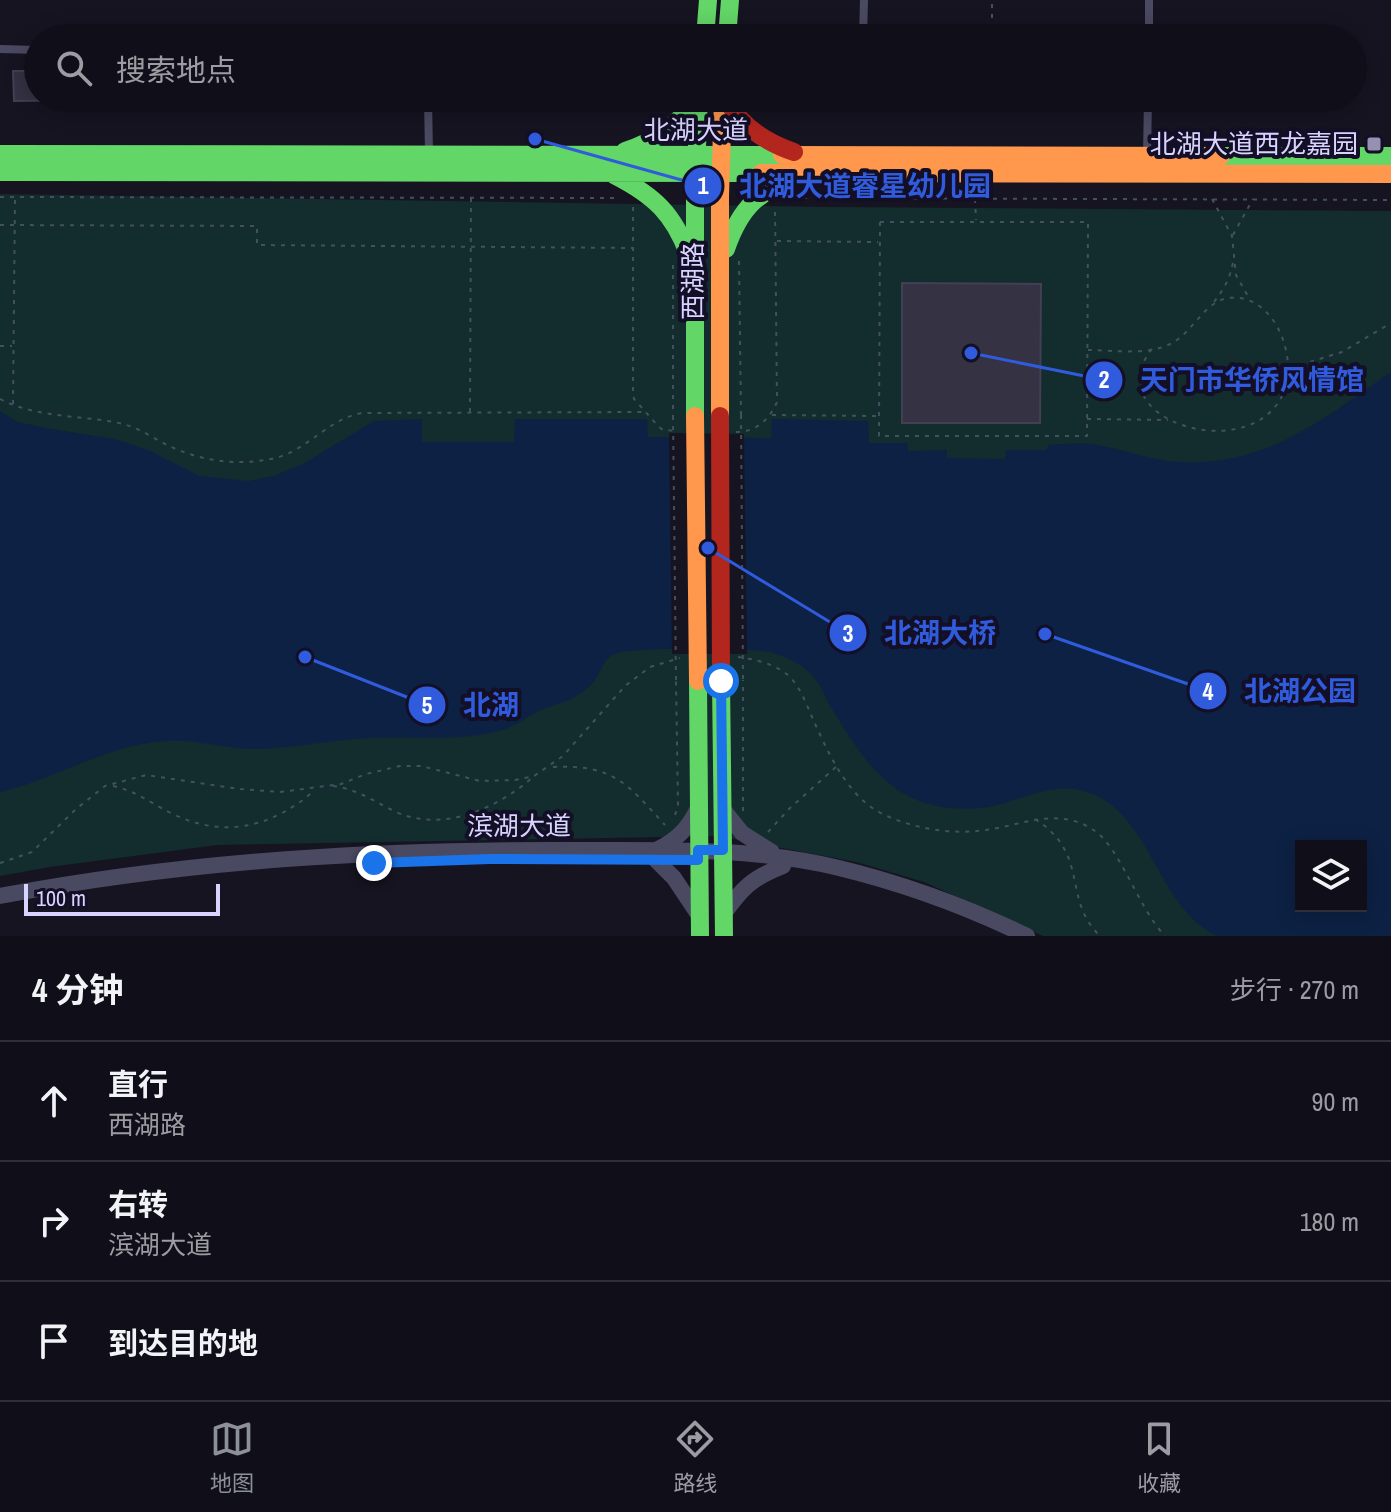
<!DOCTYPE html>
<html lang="zh">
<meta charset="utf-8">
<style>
body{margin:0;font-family:"Archivo Narrow","Noto Sans SC",sans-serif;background:#191822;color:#f1f3f6}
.controls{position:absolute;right:24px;bottom:24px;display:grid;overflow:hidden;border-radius:0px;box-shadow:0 4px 20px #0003}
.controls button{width:72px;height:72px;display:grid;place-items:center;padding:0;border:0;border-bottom:2px solid #302f38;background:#100f19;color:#f1f3f6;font:40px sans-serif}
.scale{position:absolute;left:24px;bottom:20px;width:196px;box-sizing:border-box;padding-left:8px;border:4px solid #d9d4ff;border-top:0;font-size:22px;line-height:28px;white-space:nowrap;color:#d9d4ff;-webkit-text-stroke:6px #130f26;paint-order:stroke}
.stop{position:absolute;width:24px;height:24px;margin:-18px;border:6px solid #1a73e8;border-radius:50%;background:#fff}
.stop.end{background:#1a73e8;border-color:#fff;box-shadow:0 2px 8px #0008}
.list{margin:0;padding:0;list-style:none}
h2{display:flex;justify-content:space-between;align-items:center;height:104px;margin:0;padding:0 32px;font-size:34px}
h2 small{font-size:26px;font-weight:400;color:#9c9ca2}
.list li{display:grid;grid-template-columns:52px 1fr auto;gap:24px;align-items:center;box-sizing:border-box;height:120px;padding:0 32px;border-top:2px solid #302f38}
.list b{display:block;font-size:30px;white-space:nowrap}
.list p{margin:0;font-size:26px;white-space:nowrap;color:#9c9ca2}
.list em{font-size:26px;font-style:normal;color:#9c9ca2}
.icon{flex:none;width:44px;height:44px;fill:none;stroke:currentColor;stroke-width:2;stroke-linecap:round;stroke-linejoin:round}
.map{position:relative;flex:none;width:1391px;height:936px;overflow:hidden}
.search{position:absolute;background:#100f19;box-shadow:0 4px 20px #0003;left:24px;right:24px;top:24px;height:88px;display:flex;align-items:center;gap:20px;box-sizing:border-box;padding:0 28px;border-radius:44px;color:#9c9ca2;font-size:30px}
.sheet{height:464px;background:#100f19}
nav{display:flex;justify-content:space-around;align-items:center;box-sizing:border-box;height:112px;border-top:2px solid #302f38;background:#100f19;font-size:22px;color:#9c9ca2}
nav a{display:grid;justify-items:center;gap:4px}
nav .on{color:#8c9099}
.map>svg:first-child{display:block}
.green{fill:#132c2d;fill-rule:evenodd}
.water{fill:#0d2144;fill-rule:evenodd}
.pier{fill:#161421}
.building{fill:#343243;stroke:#433f54;stroke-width:2}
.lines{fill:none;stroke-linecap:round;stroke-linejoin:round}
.path{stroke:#44505f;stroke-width:2;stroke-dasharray:4 6;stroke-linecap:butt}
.lane{stroke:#4a4962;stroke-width:8}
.street{stroke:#4a4962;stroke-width:16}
.fast{stroke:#63d668;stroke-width:18}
.slow{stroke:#ff974d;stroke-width:18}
.jam{stroke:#b3261e;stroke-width:18}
.path-bridge{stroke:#44505f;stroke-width:2;stroke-dasharray:4 6;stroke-linecap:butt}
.slow-bridge{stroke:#ff974d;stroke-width:18}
.jam-bridge{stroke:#b3261e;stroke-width:18}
.route{stroke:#1a73e8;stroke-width:10}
.poi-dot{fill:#9591b1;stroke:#130f26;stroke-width:3}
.labels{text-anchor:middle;stroke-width:8;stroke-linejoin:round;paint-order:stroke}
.street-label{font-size:26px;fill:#d9d4ff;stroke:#130f26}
.poi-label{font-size:26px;fill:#d9d4ff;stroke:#130f26;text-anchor:end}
.leader{fill:none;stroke:#305bdc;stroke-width:3}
.callout-dot{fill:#305bdc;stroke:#130f26;stroke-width:3}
.mark-label{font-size:24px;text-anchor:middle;font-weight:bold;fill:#fff}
.callout-label{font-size:28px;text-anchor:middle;font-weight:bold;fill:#305bdc;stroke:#130f26;stroke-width:8;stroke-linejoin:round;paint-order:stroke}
</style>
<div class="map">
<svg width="1391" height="936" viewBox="0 0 1391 936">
<rect width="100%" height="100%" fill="#161421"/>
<path class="green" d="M0 194 828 207 1391 211V936H1043L924 882 856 862 718 836 217 845 50 867 0 876ZM1301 846H1361V906H1301Z"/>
<path class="water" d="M1391 372V936H1217C1159 908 1152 821 1095 795 1054 776 1019 804 980 808 959 810 937 808 917 800 875 783 852 741 829 704 824 694 819 682 811 674 800 663 783 655 768 652 747 647 632 647 614 654 601 660 600 678 589 687 574 701 557 703 539 711 527 717 515 726 502 730 465 742 408 736 369 738 329 740 290 749 250 749 223 748 195 739 167 741 107 744 57 779 0 792V411L18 422 45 428 115 439 148 450 200 476 249 481 274 476 303 464 374 421 422 419V442H514L515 419H647L648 437 771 438 772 419 868 421 869 443H907L908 451 947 450V458L1005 459 1006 450H1047L1048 445C1064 444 1081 442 1097 445 1121 449 1145 458 1169 461 1261 471 1320 421 1391 372ZM1301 846H1361V906H1301Z"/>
<path class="pier" d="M669 433 744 434 747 654H672Z"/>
<path class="building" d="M13 71H38V98L93 100 14 101Z
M115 98H241V100L115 101Z
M275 98H410L275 101Z
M902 283 1041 284 1040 423H902Z"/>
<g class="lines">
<path class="path" d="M992 38V0
M0 197 619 198
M793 198 1391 200
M975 199 976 220
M1212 199 1232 236 1236 275 1250 300
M633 207V390L634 399 659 427 663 430 678 431
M880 222H1088L1087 436H879Z
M0 225 257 226V245L633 248
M1233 235 1253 199
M777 241 878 242
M739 261 741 415
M673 265V416
M1214 302C1224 289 1230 279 1233 262
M0 346H12
M1088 350C1114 350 1149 356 1172 343 1193 332 1204 302 1228 298 1276 292 1301 362 1281 398 1244 466 1096 418 1152 349
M1291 368 1342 352 1391 323
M0 399C37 418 79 415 119 423 138 427 153 438 169 446 202 461 235 466 271 459 307 452 327 419 362 413L645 412
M13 404 15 199
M470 412 471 198
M772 415 878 416
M1087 419 1168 420
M736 432C756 432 769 420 777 402L775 207
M738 657C753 659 771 663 784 672 799 683 805 701 812 717 827 750 845 792 877 811 906 827 945 834 977 831 1018 828 1056 804 1095 831 1120 848 1139 909 1165 936
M553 767C614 764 627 784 665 825
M113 786C137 791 153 805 175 815 227 839 274 826 315 790
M333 786C357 789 375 802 396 812 443 833 498 808 533 777
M743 811V680
M675 815 678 806 676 681
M1035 819C1091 855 1061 898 1100 936
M768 832 790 808 836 767
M0 863 32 852 76 809 105 786 146 775 239 789 280 792 341 784 366 774 400 766H421L480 781 515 780 534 776 563 756 625 686 650 667 680 658"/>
<path class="lane" d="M863 38 864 0
M1149 38V0
M0 49 38 50
M428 98 429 154
M1147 156 1148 98"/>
<path class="street" d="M722 808 742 833 772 852
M658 849C677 840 688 828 697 810
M655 859 674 878 698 914
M0 896C190 860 381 849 574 850 663 850 752 847 839 868 905 884 967 907 1027 936
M723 915C742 888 752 878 783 866"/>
<path class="fast" d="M705 38 708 0
M727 38 730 0
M625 151C655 141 679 126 695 98
M0 154 782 155
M1221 156H1391
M0 172 761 173
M614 175C655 196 674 214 690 258
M726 249C741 206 758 192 799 176
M695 416V196L699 98
M698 681 700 936
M721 681 724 936"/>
<path class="slow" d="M782 155 1221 156
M761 173 1391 174
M720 416V196L723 98"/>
<path class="jam" d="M726 98C740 126 765 142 794 152"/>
<path class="path-bridge" d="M741 415 743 680
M673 416 676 681"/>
<path class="slow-bridge" d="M695 416 698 681"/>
<path class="jam-bridge" d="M720 416 721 681"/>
</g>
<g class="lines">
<path class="route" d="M374 863 490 859 698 860V850H723L721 681"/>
</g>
<rect class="poi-dot" x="1366" y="136" width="16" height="16" rx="4"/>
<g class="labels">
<g class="street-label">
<text x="696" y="139">北湖大道</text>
<text transform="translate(693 281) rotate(-90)" y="9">西湖路</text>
<text x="519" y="835">滨湖大道</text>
</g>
<g class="poi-label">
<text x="1358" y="153">北湖大道西龙嘉园</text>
</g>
</g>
<path class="leader" d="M535 139L703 186M971 353L1104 380M708 548L848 633M1045 634L1208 691M305 657L427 705"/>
<g class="callout-dot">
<circle cx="535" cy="139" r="8"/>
<circle cx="971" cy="353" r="8"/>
<circle cx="708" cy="548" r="8"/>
<circle cx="1045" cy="634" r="8"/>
<circle cx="305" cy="657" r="8"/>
<circle cx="703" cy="186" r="20"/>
<circle cx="1104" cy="380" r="20"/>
<circle cx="848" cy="633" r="20"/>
<circle cx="1208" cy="691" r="20"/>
<circle cx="427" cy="705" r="20"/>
</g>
<g class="mark-label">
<text x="703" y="194">1</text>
<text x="1104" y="388">2</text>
<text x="848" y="642">3</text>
<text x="1208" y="700">4</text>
<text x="427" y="714">5</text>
</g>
<g class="callout-label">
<text x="865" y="196">北湖大道睿星幼儿园</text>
<text x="1252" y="390">天门市华侨风情馆</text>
<text x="940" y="643">北湖大桥</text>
<text x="1300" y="701">北湖公园</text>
<text x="491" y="715">北湖</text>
</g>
</svg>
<div class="controls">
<button><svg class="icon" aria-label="layers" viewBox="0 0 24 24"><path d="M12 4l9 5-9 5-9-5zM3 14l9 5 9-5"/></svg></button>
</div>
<div class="scale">100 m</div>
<div class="stop" style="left:721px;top:681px"></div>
<div class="stop end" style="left:374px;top:863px"></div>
<div class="search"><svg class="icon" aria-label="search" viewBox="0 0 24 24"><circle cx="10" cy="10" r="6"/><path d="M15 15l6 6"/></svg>搜索地点</div>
</div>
<section class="sheet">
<h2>4 分钟<small>步行 · 270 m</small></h2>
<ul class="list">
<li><svg class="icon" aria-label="ahead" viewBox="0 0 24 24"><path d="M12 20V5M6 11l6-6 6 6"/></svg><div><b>直行</b><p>西湖路</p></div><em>90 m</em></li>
<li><svg class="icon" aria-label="right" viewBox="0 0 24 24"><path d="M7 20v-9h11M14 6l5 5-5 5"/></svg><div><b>右转</b><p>滨湖大道</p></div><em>180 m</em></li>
<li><svg class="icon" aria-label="arrive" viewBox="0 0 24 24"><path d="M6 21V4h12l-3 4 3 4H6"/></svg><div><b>到达目的地</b></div></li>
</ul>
</section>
<nav>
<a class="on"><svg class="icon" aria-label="map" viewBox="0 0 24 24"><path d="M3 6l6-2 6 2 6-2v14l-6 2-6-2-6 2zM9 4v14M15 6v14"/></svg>地图</a>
<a><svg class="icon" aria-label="directions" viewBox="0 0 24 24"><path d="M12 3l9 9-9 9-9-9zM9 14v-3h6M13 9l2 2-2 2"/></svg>路线</a>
<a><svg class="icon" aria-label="saved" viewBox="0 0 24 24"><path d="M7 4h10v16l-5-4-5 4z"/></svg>收藏</a>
</nav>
